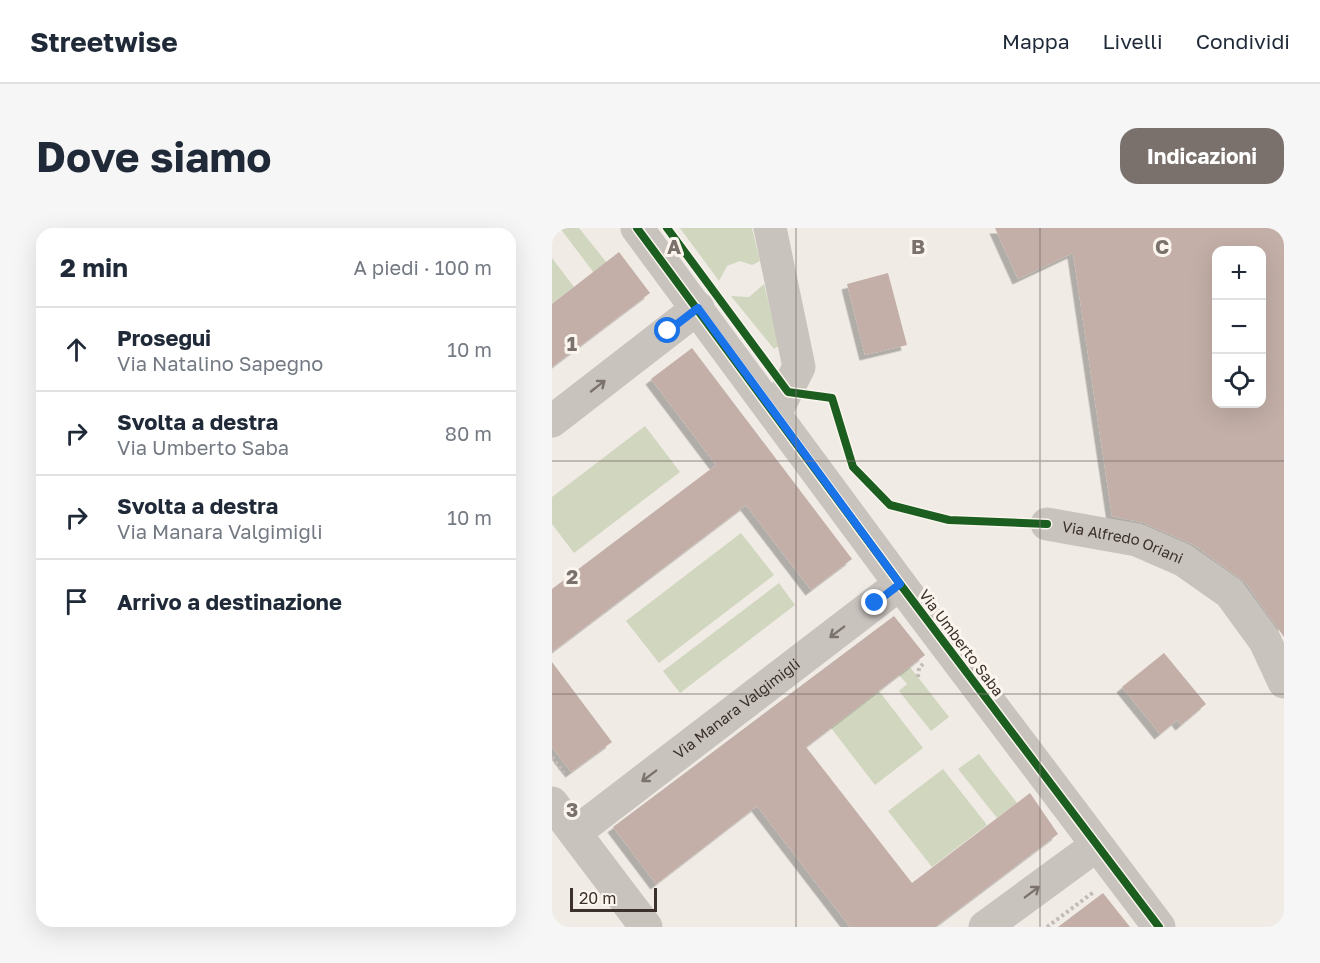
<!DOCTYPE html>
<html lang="it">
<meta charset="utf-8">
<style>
body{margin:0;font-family:"Golos Text",sans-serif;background:#f6f6f7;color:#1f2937}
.controls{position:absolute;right:18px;top:18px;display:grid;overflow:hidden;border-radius:12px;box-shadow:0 6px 24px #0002}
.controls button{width:54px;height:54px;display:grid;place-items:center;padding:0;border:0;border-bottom:2px solid #e0e1e3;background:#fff;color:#1f2937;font:30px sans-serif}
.scale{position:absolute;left:18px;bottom:15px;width:87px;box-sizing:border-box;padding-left:6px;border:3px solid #3b302b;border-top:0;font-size:16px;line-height:21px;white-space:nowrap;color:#3b302b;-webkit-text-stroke:4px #fbf5ee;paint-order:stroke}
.stop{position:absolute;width:18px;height:18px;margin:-14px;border:4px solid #1a73e8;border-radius:50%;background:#fff}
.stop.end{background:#1a73e8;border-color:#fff;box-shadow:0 2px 6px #0008}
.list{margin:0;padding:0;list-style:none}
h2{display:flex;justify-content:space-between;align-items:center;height:78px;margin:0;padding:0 24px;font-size:26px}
h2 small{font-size:20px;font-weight:400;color:#747a83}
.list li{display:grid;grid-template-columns:39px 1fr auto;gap:18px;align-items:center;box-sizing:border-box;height:84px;padding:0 24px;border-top:2px solid #e0e1e3}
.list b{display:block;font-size:22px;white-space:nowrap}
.list p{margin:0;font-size:20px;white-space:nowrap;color:#747a83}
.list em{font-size:20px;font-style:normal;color:#747a83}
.icon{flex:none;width:33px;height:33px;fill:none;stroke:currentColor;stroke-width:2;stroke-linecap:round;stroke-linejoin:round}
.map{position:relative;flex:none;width:732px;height:699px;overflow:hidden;border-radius:18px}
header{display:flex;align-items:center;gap:36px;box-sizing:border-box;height:84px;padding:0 30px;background:#fff;border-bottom:2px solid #e0e1e3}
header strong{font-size:28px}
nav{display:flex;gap:33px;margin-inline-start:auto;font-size:21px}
.intro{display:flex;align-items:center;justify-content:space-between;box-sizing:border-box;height:144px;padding:0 36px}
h1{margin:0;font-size:42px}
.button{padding:15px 27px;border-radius:18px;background:#7a716c;color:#fff;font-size:21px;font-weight:700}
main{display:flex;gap:36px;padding:0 36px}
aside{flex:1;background:#fff;border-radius:18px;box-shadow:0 6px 24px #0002}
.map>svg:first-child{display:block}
.green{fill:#d1d6bf}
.building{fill:#c3afa7;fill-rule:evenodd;filter:url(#shadow)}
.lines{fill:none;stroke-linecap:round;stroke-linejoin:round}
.path{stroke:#c2bbb6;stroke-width:4;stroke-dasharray:3 3;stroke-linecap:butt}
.minor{stroke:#c9c3be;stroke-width:33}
.cycleway-casing{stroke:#fbf5ee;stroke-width:11}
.cycleway{stroke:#1b5e20;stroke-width:8}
.oneway{stroke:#7b726d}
.route{stroke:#1a73e8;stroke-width:8}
.grid{fill:none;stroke:#7a716c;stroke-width:1.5;stroke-opacity:0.55}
.labels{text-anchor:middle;stroke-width:6;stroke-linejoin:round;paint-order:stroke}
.street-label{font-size:15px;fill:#3b302b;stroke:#fbf5ee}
.grid-label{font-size:20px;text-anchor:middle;font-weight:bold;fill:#7a716c;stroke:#fbf5ee;stroke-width:6;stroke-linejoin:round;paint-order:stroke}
</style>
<header>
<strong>Streetwise</strong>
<nav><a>Mappa</a><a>Livelli</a><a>Condividi</a></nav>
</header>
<div class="intro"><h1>Dove siamo</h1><a class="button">Indicazioni</a></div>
<main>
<aside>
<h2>2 min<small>A piedi · 100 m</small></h2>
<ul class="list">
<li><svg class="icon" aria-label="ahead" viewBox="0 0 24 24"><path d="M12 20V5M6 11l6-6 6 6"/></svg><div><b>Prosegui</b><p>Via Natalino Sapegno</p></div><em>10 m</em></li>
<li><svg class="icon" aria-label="right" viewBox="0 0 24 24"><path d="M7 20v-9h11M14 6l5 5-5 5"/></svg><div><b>Svolta a destra</b><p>Via Umberto Saba</p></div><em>80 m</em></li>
<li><svg class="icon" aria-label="right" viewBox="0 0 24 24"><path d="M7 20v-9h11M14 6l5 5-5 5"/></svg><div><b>Svolta a destra</b><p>Via Manara Valgimigli</p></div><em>10 m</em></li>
<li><svg class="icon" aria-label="arrive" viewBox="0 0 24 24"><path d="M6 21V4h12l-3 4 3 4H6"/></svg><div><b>Arrivo a destinazione</b></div></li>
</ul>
</aside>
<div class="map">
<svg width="732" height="699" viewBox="0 0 732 699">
<defs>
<filter id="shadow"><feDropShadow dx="-5.5" dy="5.5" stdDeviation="0" flood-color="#0004"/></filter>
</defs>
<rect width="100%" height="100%" fill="#f0ebe5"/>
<path class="green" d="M8 0H27L55 35 42 45Z
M128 0H200L208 33 200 37 188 33 175 38 167 53Z
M0 30 22 59 0 76Z
M212 56 227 118 222 121 179 68 197 69Z
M93 198 128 244 22 325 0 296V269Z
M189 305 222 347 107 435 74 393Z
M227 355 243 377 128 465 111 443Z
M358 439 397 489 379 503 347 463 355 456 347 447Z
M327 463 371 520 323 557 279 500Z
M427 526 465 575 445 590 406 541Z
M391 541 435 597 380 639 336 583Z"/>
<path class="building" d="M443 0H732V409L693 354 642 317 592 295 560 288 521 25 466 51ZM664 22H710V176H664Z
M67 24 98 65 0 139V76Z
M336 45 355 117 313 127 295 56Z
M140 120 300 331 259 362 194 277 0 424V361L164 237 99 151Z
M342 388 373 427 254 519 360 655 478 565 506 606 383 699H298L205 578 104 656 61 599Z
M612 425 654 476 629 497 625 492 608 506 570 459Z
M0 434 60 514 19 544 0 519Z
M551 665 578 699H506Z"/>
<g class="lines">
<path class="path" d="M366 449 367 440 371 436
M0 529 12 545
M495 699 543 663"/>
<g class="minor">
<path d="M85 0 348 356 607 699"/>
<path d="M218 0 247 139 223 186"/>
<path d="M0 193 146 80"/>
<path id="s1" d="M495 296 585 312 631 332 678 365 713 413 732 454"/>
<path d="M0 575 94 699"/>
<path id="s2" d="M23 605 348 356"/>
<path d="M433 699 545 617"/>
</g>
<defs>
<path id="cycleway" d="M85 0 348 356 607 699
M115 0 236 164 280 170 301 239 338 277 397 292 495 296"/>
</defs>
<use href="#cycleway" class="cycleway-casing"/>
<use href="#cycleway" class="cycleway"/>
</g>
<defs><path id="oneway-shaft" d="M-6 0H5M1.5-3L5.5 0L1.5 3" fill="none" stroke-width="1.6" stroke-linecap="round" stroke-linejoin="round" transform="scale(1.5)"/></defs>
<g class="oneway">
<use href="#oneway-shaft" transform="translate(46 158) rotate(-38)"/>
<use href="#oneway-shaft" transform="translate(285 404) rotate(143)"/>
<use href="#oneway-shaft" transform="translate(97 548) rotate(143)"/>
<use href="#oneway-shaft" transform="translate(480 664) rotate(-37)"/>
</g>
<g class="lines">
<path class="route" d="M116 103 146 80 348 356 323 375"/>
</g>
<path class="grid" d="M244 0V699M488 0V699M0 233H732M0 466H732"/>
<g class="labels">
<g class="street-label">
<text dy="5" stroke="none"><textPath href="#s1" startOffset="78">Via Alfredo Oriani</textPath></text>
<text transform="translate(409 415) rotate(53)" y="5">Via Umberto Saba</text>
<text dy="5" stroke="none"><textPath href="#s2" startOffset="204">Via Manara Valgimigli</textPath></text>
</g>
</g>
<g class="grid-label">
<text x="122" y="26">A</text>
<text x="366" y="26">B</text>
<text x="610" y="26">C</text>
<text x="20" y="123">1</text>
<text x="20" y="356">2</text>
<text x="20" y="589">3</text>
</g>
</svg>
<div class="controls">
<button>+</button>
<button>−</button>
<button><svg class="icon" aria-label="locate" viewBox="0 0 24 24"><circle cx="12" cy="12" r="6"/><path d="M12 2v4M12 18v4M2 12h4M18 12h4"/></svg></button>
</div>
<div class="scale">20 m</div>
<div class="stop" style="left:116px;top:103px"></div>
<div class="stop end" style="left:323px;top:375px"></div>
</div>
</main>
